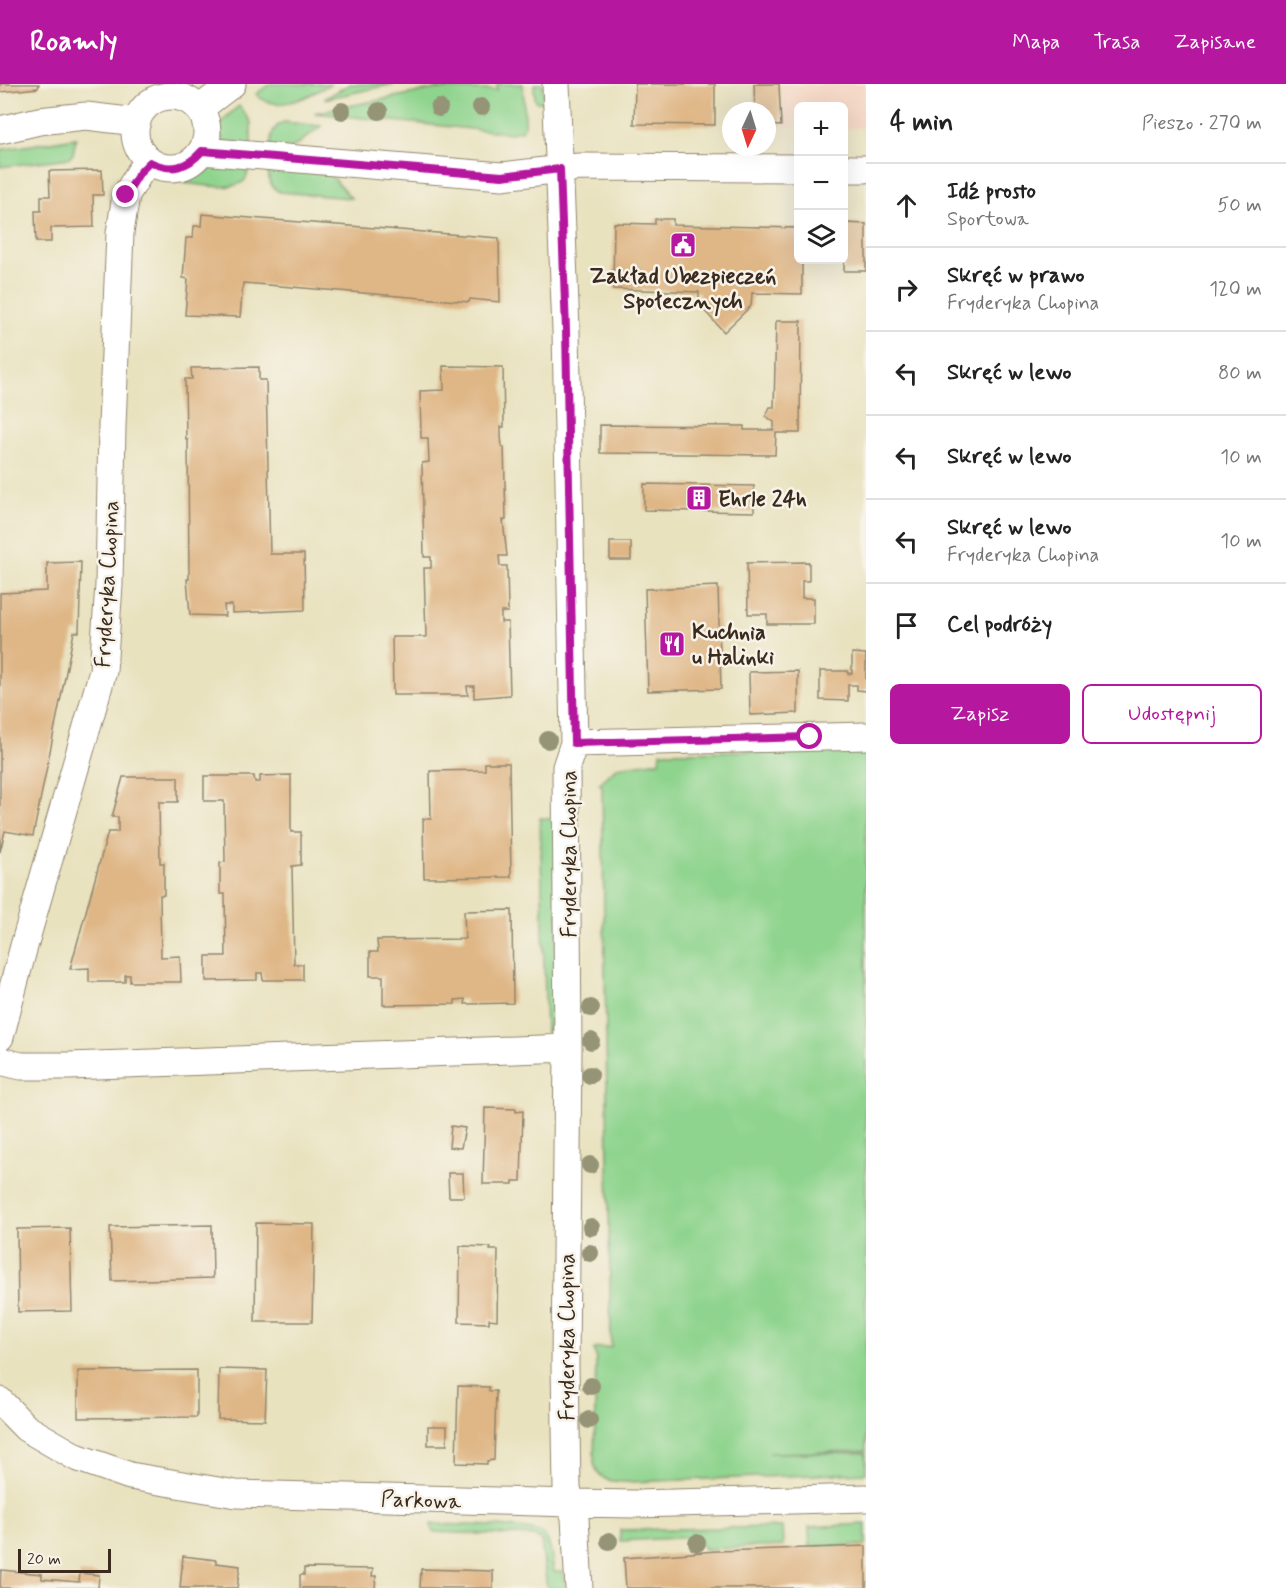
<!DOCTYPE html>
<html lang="pl">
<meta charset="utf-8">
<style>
body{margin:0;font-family:Mynerve,sans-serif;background:#f2f2f2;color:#222}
.controls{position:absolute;right:18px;top:18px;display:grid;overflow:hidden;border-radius:9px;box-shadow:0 6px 24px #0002}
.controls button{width:54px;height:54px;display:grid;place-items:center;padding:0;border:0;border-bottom:2px solid #e0e0e0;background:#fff;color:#222;font:30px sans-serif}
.compass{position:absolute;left:722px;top:18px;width:54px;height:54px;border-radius:50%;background:#fff;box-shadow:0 6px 24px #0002;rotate:184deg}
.scale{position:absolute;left:18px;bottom:15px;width:93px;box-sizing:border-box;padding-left:6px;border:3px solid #3b2a1e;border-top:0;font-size:16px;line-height:21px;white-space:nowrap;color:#3b2a1e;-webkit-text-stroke:4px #f7f3e8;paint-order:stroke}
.stop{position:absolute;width:18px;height:18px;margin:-14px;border:4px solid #b5179e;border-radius:50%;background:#fff}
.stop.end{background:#b5179e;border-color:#fff;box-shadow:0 2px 6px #0008}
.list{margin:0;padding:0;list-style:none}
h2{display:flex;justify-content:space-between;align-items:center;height:78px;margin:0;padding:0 24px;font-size:26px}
h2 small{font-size:20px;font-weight:400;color:#767676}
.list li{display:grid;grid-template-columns:39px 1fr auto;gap:18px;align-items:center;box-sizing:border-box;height:84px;padding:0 24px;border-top:2px solid #e0e0e0}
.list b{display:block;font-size:22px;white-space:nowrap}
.list p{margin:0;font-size:20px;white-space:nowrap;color:#767676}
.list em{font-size:20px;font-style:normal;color:#767676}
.actions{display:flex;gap:12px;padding:18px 24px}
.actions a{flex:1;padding:14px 0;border:2px solid #b5179e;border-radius:9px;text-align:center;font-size:21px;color:#b5179e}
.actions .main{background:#b5179e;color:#fff}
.icon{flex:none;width:33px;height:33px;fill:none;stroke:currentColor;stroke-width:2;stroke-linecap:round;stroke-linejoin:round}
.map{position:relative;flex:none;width:866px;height:1504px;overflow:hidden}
header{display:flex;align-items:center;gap:36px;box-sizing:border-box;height:84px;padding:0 30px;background:#b5179e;color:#fff}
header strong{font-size:28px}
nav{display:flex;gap:33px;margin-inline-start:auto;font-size:21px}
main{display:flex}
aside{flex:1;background:#fff}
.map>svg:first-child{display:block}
.built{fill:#f4d3c0}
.green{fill:#8fd48e;stroke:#657f56;stroke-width:1.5}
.building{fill:#dfb685}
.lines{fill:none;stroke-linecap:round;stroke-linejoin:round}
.minor-casing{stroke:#92866e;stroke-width:29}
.minor{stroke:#fff;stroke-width:27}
.tree{fill:#959476}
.route{stroke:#b5179e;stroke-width:8}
.labels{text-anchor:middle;stroke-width:5;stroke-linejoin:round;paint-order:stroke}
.poi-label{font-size:22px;font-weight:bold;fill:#3b2a1e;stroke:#f7f3e8;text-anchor:start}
.street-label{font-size:22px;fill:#3b2a1e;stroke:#f7f3e8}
</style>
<header>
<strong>Roamly</strong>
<nav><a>Mapa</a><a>Trasa</a><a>Zapisane</a></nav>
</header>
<main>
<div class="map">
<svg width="866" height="1504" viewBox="0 0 866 1504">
<rect width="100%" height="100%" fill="#f7f3e8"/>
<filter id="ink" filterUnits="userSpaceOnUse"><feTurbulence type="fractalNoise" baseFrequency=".0167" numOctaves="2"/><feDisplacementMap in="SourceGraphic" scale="12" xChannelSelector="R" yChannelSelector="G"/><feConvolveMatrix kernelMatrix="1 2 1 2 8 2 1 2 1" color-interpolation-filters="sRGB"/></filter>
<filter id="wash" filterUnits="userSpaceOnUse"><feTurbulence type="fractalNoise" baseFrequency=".008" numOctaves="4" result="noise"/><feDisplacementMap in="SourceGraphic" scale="24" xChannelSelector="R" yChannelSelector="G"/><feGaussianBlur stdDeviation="1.35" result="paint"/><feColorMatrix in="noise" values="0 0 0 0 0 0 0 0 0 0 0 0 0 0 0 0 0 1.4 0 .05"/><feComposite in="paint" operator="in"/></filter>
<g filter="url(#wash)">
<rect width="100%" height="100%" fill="#e9e2bf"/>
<path class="built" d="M781 0H866V44H844V22H798V43H784Z"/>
<path class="green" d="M270 0H330C310 12 275 31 256 10Z
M350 0H394L324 15Z
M497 0H523L525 38 523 46 511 49 314 29 435 5 497 6Z
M534 0H543L544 18H537L535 15Z
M239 22 251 38V64L224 58C212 42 227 32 239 22Z
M284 38 321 42 294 63 270 65C271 52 271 44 284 38Z
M76 54 73 70 69 74 0 83V66Z
M218 81 248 82C248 85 248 88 247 92 241 110 198 100 183 99Z
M268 83 330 90 351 114 280 108C269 103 268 95 268 83Z
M866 666V1367L769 1369H866V1389L628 1398C610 1397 601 1399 594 1380L596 1273 594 1265 611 1263 602 701 599 700 617 683 660 677 661 668Z
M540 734 550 735 561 747 555 939 546 948Z
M431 1440C450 1441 534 1440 544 1451 551 1460 552 1476 554 1488H563L565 1504H547L541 1457 534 1452 433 1448Z
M866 1440V1461L810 1462 809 1443Z
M782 1443 783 1462 704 1465 697 1453 620 1457V1446Z"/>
<g id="blocks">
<path class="building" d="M0 0H39L38 4 0 8Z
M635 0H715V41L634 40Z
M754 0H779L781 42 767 41V27H755Z
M102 86 103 111H93L94 143 51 144V158H36L35 127H41V112H50L49 87Z
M202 130 499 154 500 218 470 215 469 218 243 199 240 233 185 231 188 195 183 194 186 154H193L194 142H201Z
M655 135H673V141L798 144V176H802V210L752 209 751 222 724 248 699 221V208L613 205 614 139 655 140Z
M845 139 866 140V187H844Z
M776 237H801L800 349H776L775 371 600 369V341L744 342V346H774V338L766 332 770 323H774Z
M443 282 503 283 504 343H501V352L502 363H504L506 436H503L507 472H499L500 482H507L508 528H501V538H508L510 611 474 614V602H467L468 611H393L392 553H426L424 484H431V473H424L422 379 429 378 428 354H421L420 307 444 306Z
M259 283V296H266L270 470H304L305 526 232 529V521H224L225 532 190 531 187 495H189L188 356H186L185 295H192L191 284Z
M644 400 754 402V428L644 426Z
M610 458H631V476H610Z
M81 478 79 548H74L33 752 5 747 0 768V509L47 507V479Z
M809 478V497H802V514H814V540H767V530H748L747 479Z
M718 502 721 605 648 607 645 505Z
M852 569 866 570V607L857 606V601H848V617L820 616V587H848V590L852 589Z
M798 587V629L750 631 749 588Z
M485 679H509L511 793 424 794 423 735H431L430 687 485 686Z
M291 691V748H301V781L292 782 294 880H303V896H263L262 889H257V896L206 897V872H226L225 810H220V779L225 778 224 717H204V692H254L255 698H260V692Z
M123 693H178V718H159L160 779H164V811H160L161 873 180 872 181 898H130V891H125V898H89V884L70 885 108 748H118V733H112Z
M512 826 513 919 465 920V915L455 916V920L383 921V892H370V868H378L377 856 465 855 464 827Z
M485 1024 516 1025V1028L523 1027 521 1097H513V1100H483Z
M451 1042 465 1044 461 1064 449 1063Z
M448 1089H463L464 1113H449Z
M256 1139 314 1140 312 1238H255Z
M212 1141 213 1194 112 1197 110 1143Z
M70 1144 72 1227 18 1228 17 1145Z
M460 1162 491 1163 490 1166H498L497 1236 489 1235V1239L459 1238Z
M219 1285 267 1286 265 1336 218 1335Z
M197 1286V1333L78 1334V1287Z
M458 1302 489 1303V1307H496L494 1376 487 1377V1380L456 1379Z
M428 1342H447V1361H428Z
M866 1462V1504H626L624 1474 717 1467Z
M183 1472 216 1476V1479L240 1482 237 1504H180Z
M304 1484 373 1485 372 1492H376L375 1504H300V1491H304Z
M421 1485 493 1487V1504H420Z
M1 1486 42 1490V1495L79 1498 80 1489 99 1491 98 1504H0Z"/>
</g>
</g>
<g filter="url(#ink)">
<use href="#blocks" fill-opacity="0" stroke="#92866e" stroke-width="1.5"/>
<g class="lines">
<defs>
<path id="minor" d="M556 0 566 246 574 659 566 683 568 964 565 1280 567 1405 575 1434 579 1504
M135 48a36 36 0 1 1 72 0a36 36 0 1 1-72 0Z
M199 25 232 0
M0 46 39 37 86 32 137 38
M202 67 502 92 579 83 798 84
M844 85H866
M574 659 866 652
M0 953 24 862 103 587 109 501 112 342 120 149 126 111 140 88 150 78
M0 977 21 982H69L568 964
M0 1317 26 1344 76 1373 130 1392 236 1410 571 1419 635 1420 866 1414"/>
</defs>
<use href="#minor" class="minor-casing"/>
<use href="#minor" class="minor"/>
</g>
<g class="tree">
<circle cx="481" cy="23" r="9"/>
<circle cx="439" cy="24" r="9"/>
<circle cx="342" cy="27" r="9"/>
<circle cx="379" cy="27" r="9"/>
<circle cx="548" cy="656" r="9"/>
<circle cx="591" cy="924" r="9"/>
<circle cx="591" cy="957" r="9"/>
<circle cx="590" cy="991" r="9"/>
<circle cx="590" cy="1081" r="9"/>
<circle cx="591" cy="1143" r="9"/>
<circle cx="590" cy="1169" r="9"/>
<circle cx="591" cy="1302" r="9"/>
<circle cx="589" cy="1336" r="9"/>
<circle cx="609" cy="1457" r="9"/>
<circle cx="697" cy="1459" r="9"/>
</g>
</g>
<g class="lines" filter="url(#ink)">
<path class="route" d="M126 111 140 88 150 78C171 88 187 84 202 67L502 92 560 85 566 246 574 659 810 653"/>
</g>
<defs>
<symbol id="civic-square" viewBox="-11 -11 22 22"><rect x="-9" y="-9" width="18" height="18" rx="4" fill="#b5179e" stroke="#f7f3e8"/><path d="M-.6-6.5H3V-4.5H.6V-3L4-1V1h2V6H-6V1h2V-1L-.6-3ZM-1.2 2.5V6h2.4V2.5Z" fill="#fff"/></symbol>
<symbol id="building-square" viewBox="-11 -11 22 22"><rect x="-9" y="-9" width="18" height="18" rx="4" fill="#b5179e" stroke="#f7f3e8"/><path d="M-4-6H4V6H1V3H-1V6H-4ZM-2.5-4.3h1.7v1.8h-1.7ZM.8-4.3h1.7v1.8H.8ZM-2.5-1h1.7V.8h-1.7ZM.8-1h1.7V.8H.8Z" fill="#fff"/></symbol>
<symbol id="restaurant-square" viewBox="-11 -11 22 22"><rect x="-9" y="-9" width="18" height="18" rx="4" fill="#b5179e" stroke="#f7f3e8"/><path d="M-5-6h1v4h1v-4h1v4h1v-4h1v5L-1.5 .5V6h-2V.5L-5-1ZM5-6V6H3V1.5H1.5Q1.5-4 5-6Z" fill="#fff"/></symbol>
</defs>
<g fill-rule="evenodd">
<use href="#civic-square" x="668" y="146" width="30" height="30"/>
<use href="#building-square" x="684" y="399" width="30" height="30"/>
<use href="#restaurant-square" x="657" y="545" width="30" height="30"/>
</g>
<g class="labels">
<g class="poi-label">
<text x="683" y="199" text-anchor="middle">Zakład Ubezpieczeń<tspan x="683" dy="25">Społecznych</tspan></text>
<text x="718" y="422">Ehrle 24h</text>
<text x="692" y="555">Kuchnia<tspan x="692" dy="25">u Halinki</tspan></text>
</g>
<g class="street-label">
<text transform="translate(106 500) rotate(-87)" y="8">Fryderyka Chopina</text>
<text transform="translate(568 770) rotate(-90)" y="8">Fryderyka Chopina</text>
<text transform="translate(566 1253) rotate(-90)" y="8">Fryderyka Chopina</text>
<text transform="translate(421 1415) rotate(2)" y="8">Parkowa</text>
</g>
</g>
</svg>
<div class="controls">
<button>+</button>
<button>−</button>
<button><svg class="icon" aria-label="layers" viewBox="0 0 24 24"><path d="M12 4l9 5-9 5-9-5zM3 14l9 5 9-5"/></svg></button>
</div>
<svg class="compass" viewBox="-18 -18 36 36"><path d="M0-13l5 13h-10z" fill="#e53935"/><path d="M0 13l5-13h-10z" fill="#767676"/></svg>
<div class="scale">20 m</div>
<div class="stop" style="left:810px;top:653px"></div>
<div class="stop end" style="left:126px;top:111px"></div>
</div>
<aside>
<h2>4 min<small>Pieszo · 270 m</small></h2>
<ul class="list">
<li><svg class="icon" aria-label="ahead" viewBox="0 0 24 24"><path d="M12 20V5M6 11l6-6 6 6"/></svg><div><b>Idź prosto</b><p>Sportowa</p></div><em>50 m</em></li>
<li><svg class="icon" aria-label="right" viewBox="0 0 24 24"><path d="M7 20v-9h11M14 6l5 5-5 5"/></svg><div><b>Skręć w prawo</b><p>Fryderyka Chopina</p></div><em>120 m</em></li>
<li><svg class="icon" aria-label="left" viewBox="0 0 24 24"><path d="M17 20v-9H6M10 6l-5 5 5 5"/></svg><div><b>Skręć w lewo</b></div><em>80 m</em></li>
<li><svg class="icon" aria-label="left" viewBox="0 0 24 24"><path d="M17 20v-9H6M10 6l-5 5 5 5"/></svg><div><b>Skręć w lewo</b></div><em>10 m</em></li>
<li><svg class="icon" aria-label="left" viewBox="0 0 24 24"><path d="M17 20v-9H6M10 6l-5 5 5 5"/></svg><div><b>Skręć w lewo</b><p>Fryderyka Chopina</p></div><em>10 m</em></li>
<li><svg class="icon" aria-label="arrive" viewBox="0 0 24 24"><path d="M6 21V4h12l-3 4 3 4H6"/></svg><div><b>Cel podróży</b></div></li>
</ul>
<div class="actions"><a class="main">Zapisz</a><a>Udostępnij</a></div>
</aside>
</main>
